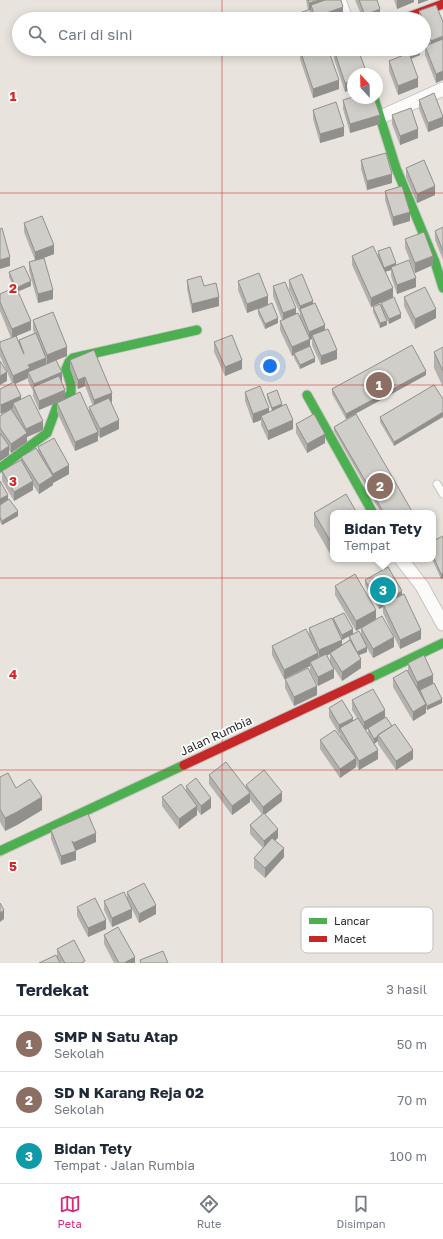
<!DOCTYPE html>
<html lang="id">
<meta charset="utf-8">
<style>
body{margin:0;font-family:"Golos Text",sans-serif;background:#f2f2f3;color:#1f2937}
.compass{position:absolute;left:347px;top:68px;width:36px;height:36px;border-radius:50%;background:#fff;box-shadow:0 2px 10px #0003;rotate:338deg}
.you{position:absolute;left:270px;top:366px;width:14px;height:14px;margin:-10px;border:3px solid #fff;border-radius:50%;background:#1a73e8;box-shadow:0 0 0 6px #1a73e833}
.badge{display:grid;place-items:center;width:26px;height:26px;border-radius:50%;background:#db2777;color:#fff;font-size:13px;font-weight:700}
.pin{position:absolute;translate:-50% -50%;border:2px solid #fff;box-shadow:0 1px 4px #0006}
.popup{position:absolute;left:330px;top:510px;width:106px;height:52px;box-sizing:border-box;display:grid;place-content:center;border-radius:8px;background:#fff;filter:drop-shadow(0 1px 3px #0005);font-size:13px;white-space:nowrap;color:#747a83}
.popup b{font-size:15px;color:#1f2937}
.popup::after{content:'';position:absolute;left:50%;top:100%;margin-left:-8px;border:8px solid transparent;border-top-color:#fff}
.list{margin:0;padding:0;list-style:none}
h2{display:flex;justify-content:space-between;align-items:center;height:52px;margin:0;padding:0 16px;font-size:17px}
h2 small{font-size:13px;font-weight:400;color:#747a83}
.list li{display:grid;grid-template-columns:26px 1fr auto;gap:12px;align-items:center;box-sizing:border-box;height:56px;padding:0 16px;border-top:1px solid #e0e1e3}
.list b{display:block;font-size:15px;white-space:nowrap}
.list p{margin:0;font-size:13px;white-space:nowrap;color:#747a83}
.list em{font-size:13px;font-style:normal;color:#747a83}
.icon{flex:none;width:22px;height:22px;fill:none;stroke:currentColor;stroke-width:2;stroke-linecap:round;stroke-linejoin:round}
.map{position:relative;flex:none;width:443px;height:963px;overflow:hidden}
.search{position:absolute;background:#fff;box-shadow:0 2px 10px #0003;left:12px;right:12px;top:12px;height:44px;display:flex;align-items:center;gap:10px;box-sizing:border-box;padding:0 14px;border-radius:22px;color:#747a83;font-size:15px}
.sheet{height:220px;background:#fff}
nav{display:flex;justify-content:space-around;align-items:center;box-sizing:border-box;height:56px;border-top:1px solid #e0e1e3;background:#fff;font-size:11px;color:#747a83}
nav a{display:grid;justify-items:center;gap:2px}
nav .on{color:#db2777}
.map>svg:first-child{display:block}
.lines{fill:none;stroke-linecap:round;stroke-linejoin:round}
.lane-casing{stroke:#c5c3c3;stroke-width:9}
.street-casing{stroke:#c5c3c3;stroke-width:15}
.fast-casing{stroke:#c5c3c3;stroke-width:11}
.jam-casing{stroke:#c5c3c3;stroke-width:11}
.lane{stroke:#fcfbfa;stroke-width:7}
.street{stroke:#fcfbfa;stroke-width:13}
.fast{stroke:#4caf50;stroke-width:9}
.jam{stroke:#c62828;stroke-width:9}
.wall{fill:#b3b1ad;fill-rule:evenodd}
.shaded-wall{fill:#92908d}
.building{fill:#d0cec9;stroke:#92908d}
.grid{fill:none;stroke:#d62828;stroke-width:1;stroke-opacity:0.55}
.labels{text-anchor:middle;stroke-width:3.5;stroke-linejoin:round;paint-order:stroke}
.street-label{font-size:12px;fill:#292929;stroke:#fff}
.key{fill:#fff;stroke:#bfbfbf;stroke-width:1}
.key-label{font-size:11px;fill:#292929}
.grid-label{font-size:13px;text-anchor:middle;font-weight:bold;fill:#d62828;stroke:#fff;stroke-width:3.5;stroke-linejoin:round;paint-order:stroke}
</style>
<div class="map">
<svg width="443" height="963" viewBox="0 0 443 963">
<rect width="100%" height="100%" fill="#e8e4dd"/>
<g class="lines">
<defs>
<path id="lane" d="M437 484 443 494"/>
<path id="street" d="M339 0 346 19
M381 117 443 89
M401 559 422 586 443 624"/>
<path id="fast" d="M374 98 396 168 435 262 443 288
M307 395 373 513
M0 468 47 433 57 406 68 397 71 393V385L66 369 69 362 73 358 197 330
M370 678 443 643
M0 851 184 765"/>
<path id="jam" d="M403 19 443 4
M184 765 370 678"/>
</defs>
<use href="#lane" class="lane-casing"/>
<use href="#street" class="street-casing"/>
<use href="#fast" class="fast-casing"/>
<use href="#jam" class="jam-casing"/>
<use href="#lane" class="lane"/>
<use href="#street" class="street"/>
<use href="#fast" class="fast"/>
<use href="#jam" class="jam"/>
</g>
<path class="wall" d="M306 0H341L343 14 347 19H295V15L308 10Z
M355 0H377L380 19H363Z
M394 0H414V2L397 9Z
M436 5V83L425 55V46L429 45 424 32V19H419V11Z
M358 49 345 92 334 59V50Z
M397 49H420V55L411 59 418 87 398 95 389 71V61L400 57Z
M300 50 339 89 313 98 300 59Z
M343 100 380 124 350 133 343 109Z
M419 100 443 126 428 132 419 109Z
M313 110 344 136 320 143 313 119Z
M392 115 418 138 400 145 392 124Z
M361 160 392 183 367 190 361 169Z
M406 168 435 195 417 203 406 177Z
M385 191 410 221 393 226 385 200Z
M24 223 54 254 44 258 53 299 38 303 29 271V262L35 260 24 232Z
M443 227V260L435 240V231Z
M405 239 433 265 415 273 405 248Z
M378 251 396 266 416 287 397 294 391 276V270L385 272 393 297 371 307 352 265V256H378Z
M9 272 31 286 18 292 31 330 16 336 19 343V340L34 333 33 329V320L67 356 56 360 62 382H61L65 399 39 410 33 396V391L28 381V378L15 384 21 399 43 430 27 437V442L11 453 9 450V455L0 461V416L10 410 1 414 0 413V389L12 383 0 356V342L11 338 0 311V294L14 288 9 277Z
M187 280 204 286 219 306 192 313 187 289Z
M289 280 313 304 337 359 321 365 312 345V339L310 340V346L315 362 300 369 294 358V355L292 356 280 330V321L282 320 273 296V286L296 314 300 316V313L289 289Z
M238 281 268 305 247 313 238 290Z
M404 297 436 318 415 329 404 306Z
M381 303 401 318 389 324 385 316 387 325 380 328 373 312V307H381Z
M258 309 278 323 265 329 258 314Z
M214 342 242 369 225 376 214 352Z
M443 347V387L434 368V352Z
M70 360 112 402H111L119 429 100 438 98 435V441L75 451 57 412V403L89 412V407L93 406 85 386 78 389 70 369Z
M426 375 346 419 332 394V389Z
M434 385 394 446 380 422V417Z
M245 392 269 412 272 411 267 398V394L282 406 293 429 268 440 261 425V420L253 423 245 401Z
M296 424 325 443 307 453 296 433Z
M334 427 413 513H381L334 431Z
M38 447 69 474 53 483V485L39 494 33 485V490L14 501 2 481V471L21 461V457L38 451Z
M0 481 8 500 18 516 2 525 0 522Z
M314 513H333V556L332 557 314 526Z
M443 536 441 579 432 559H433V541Z
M365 580 402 595 421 639 400 649 383 613V607L379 609 365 585Z
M335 586 376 619 365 625 394 647 373 658 367 648V652L359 655 361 668 342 681 330 662 334 678 318 686 310 671V666L284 679 272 655V646L309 635V628L333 620V618L353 634 361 635V628L356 631 335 595ZM340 636 342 640 349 636V640L342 645ZM330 654V662L327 655Z
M408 663 433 683 442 703 427 710 426 708V713L413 721 393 687V678L408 672Z
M285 679 317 695 294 706 285 688Z
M352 700 385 717 413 759 396 770 378 744V741L374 744 368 733V729L366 730 378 759 359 770 356 764V767L340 778 320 749V740L340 736V734H339L329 717V708L353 721 357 718 352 710Z
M209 775 246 788V785L282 801 265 814 278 838 275 840 284 857 265 878 254 868V858L263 848 250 834V825L262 814 250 799V802L232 815 209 784Z
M0 777 16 788 42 810 17 825 5 831 0 822Z
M186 786 211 808 201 815 197 810V815L179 829 162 806V797L186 790Z
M51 830 96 842 75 851 76 860 61 865 51 839Z
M127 892 156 914 139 923 132 909V918L112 927 104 910V901L127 900Z
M77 907 106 929 88 937 77 916Z
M104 935 135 963H114L104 944Z
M57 949 85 963H39L57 956Z"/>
<path class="shaded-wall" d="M320 0H338L311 5V12H309V3Z
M397 0H414V2L397 9Z
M418 0H429L418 4Z
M343 7V16L335 19H315V17Z
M380 9V19H365V15Z
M443 36V45L431 50V41Z
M412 49H420V55L402 62V53Z
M443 71V80L436 83V74Z
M418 78V87L398 95V86Z
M339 80V89L313 98V89Z
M353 80V89L345 92V83Z
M380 115V124L350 133V124Z
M443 117V126L428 132V123Z
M344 127V136L320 143V134Z
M418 129V138L400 145V136Z
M392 174V183L367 190V181Z
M435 186V195L417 203V194Z
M410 212V221L393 226V217Z
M54 245V254L35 261V252Z
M433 256V265L415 273V263Z
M10 257V266L0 269V260Z
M396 263V268L391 267V270L384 272V268Z
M416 278V287L397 294V285Z
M31 281V286L16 292V288Z
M393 288V297L371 307V298Z
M53 290V299L38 303V294Z
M268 296V305L247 313V304Z
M219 297V306L192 313V304Z
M313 301V310L300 311V306Z
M296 308V317L283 322V313Z
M436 309V318L415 329V319Z
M401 314V318L389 324V319Z
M278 318V323L265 329V324Z
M31 321V330L12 338V329Z
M387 321V325L380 328V323Z
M325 325V334L312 335V339L310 340V348L294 353V355L292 356V347L309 340V332Z
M67 347V356L47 364V355Z
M337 350V359L321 365V356Z
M46 358V368L28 372V378L13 385V376L28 365Z
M315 358V362L300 369V365Z
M242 360V369L225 376V367Z
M426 371V375L346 419V414Z
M7 372V381L0 385V376Z
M62 372V382L35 393 34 390V384Z
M85 377V386L78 389V380Z
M65 390V399L39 410V401Z
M112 393V402L94 409V400Z
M21 396V405L13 403V408L1 414V405Z
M282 404V409L272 412V408Z
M269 408V417L261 416V420L253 423V414Z
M443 412V417L394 446V442Z
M119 420V429L100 438V429Z
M293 420V429L268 440V431Z
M43 421V430L27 437V442L11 453V444L26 434V429Z
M98 432V441L75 451V442Z
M325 434V443L307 453V444Z
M9 446V455L0 461V452Z
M69 465V474L53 483V485L39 494V485L53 476V474Z
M33 481V490L14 501V492Z
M8 495V504L0 508V499Z
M18 511V516L2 525V521Z
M333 543V556L332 557V544Z
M443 573V578L441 579V574Z
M402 591V596L383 604V607L379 609V604Z
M376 610V619L356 631V621Z
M353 629V634L342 640V635Z
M421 630V639L400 649V640Z
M394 637V647L373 658V649Z
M342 640V649L330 653V654L319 659V650Z
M367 647V652L357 656V652Z
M318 653V662H310V666L284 679V670Z
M361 659V668L342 681V672Z
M334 669V678L318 686V677Z
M433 675V684L417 692V682Z
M317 686V695L294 706V697Z
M442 699V703L427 710V706Z
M426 704V713L413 721V712Z
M385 710V719L364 731V722Z
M353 718V727L340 728 339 734V725Z
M378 736V741L374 744V739Z
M378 750V759L359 770V761Z
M413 750V759L396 770V761Z
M356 758V767L340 778V769Z
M282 792V801L263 816V807Z
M250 793V802L232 815V806Z
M42 797V810L17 825 5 831V818Z
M211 798V808L201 815V806Z
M197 806V815L179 829V819Z
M278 829V838L264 850V841Z
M96 833V842L73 852V843Z
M284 848V857L265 878V868Z
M76 851V860L61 865V856Z
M156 905V914L139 923V914Z
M132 909V918L112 927V918Z
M4 910V919L0 922V913Z
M106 920V929L88 937V928Z
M135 957V963H124Z"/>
<path class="building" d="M308 0H320L309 3Z
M325 0H341L343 7 315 17 311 5Z
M359 0H377L380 9 365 15Z
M436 5 443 22V36L431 41 424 23V19H423L419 11Z
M310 9 314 19H296L295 15Z
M345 14 347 19H329Z
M443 39V71L436 74 425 46Z
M302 49H328L339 80 313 89 300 50Z
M336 49H358L367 74H353V80L345 83 334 50Z
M400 49H412L402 53Z
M409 53 418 78 398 86 389 61Z
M434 93 443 117 428 123 419 100Z
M353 97V98H374L380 115 350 124 343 100Z
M336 102 344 127 320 134 313 110Z
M411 108 418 129 400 136 392 115Z
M386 153 392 174 367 181 361 160Z
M424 160 435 186 417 194 406 168Z
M402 186 410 212 393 217 385 191Z
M42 216 54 245 35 252 24 223Z
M443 227V251L435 231Z
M2 228 10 257 0 260V229Z
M424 232 433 256 415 263 405 239Z
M373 246 393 288 371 298 352 256Z
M390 247 396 263 384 268 378 251Z
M44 258 53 290 38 294 29 262Z
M409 260 416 278 397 285 391 267Z
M24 266 31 281 16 288 9 272Z
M259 273 268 296 247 304 238 281Z
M302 274 313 301 300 306 289 280Z
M201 276 204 286 216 283 219 297 192 304 187 280Z
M285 282 296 308 283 313 273 286Z
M16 287 31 321 12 329 0 302V294Z
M425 287 436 309 415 319 404 297Z
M394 297 401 314 389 319 381 303Z
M272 303 278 318 265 324 258 309Z
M315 303 325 325 309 332 300 309Z
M380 304 387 321 380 323 373 307Z
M53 312 67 347 47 355 33 320Z
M298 313 310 339 292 347 280 321Z
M328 329 337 350 321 356 312 335Z
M36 333 46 358 28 365 30 368 13 376 0 347V342L16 336 24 354 19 340Z
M232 335 242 360 225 367 214 342Z
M412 345 426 371 346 414 332 389Z
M310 346 315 358 300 365 294 353Z
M443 347V371L434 352Z
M94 350 112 393 94 400 85 377 78 380 70 360Z
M56 360 62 372 34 384 28 372Z
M0 361 7 372 0 376Z
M59 376 65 390 39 401 33 387Z
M14 382 21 396 1 405 0 404V389Z
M434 385 443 399V412L394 442 380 417Z
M260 386 269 408 253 414 245 392Z
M277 390 282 404 272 408 267 394Z
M80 392 98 432 75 442 57 403Z
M30 395 43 421 26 429 13 403Z
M109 398 119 420 100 429 89 407Z
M286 404 293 420 268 431 261 416Z
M11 409 27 433 11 444 0 428V416Z
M314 414 325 434 307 444 296 424Z
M356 414 413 513H384L334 427Z
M0 433 9 446 0 452Z
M54 438 69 465 53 474 38 447Z
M36 448 53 476 39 485 21 457Z
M21 460 33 481 14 492 2 471Z
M0 481 8 495 0 499Z
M346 494 357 513H333V543L332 544 314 513Z
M9 499 18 511 2 521 0 517V505Z
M443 536V573L441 574 433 556V541Z
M388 567 402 591 379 604 365 580Z
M355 574 376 610 356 621 335 586Z
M404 594 421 630 400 640 383 604Z
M344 613 353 629 342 635 333 618Z
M382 616 394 637 373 649 361 628Z
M332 618 342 640 319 650 309 628Z
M306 629 318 653 284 670 272 646Z
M359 631 367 647 357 652 349 636Z
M350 640 361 659 342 672 330 653Z
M326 654 334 669 318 677 310 662Z
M424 655 433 675 417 682 408 663Z
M308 668 317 686 294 697 285 679Z
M407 670 426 704 413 712 393 678Z
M434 683 442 699 427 706 420 690Z
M373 689 385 710 364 722 352 700Z
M342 700 353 718 339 725 329 708Z
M386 717 392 726 378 735V736L374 739 368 728Z
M358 718 378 750 359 761 340 728Z
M395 724 413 750 396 761 378 735Z
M335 730 356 758 340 769 320 740Z
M226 762 250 793 232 806 209 775Z
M264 770 282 792 263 807 246 785Z
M8 773 16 788 30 779 42 797 17 812 5 818 0 809V777Z
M196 778 211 798 201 806 186 786Z
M181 784 197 806 179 819 162 797Z
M264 813 278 829 264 841 250 825Z
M88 814 96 833 73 843 72 841 76 851 61 856 51 830Z
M272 838 284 848 265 868 254 858Z
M144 883 156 905 139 914 127 892Z
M124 892 132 909 112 918 104 901Z
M95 898 106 920 88 928 77 907Z
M0 903 4 910 0 913Z
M118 927 135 957 124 963H119L104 935Z
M74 940 85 961 81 963H65L57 949Z
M163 951 168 963H141L140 960Z
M56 955 60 963H39Z"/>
<path class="grid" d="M222 0V19M222 49V963M0 193H443M0 385H443M0 578H443M0 770H443"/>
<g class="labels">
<g class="street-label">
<text transform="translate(216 736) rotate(-25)" y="4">Jalan Rumbia</text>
</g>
</g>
<rect x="301" y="907" width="132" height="46" rx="6" class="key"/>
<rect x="309" y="918" width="18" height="6" fill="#4caf50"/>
<rect x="309" y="936" width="18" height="6" fill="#c62828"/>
<g class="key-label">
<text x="334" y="925">Lancar</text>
<text x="334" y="943">Macet</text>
</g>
<g class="grid-label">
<text x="13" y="101">1</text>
<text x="13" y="293">2</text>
<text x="13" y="486">3</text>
<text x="13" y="679">4</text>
<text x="13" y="871">5</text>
</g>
</svg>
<svg class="compass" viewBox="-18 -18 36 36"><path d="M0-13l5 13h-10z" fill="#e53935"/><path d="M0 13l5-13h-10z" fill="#747a83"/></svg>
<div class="you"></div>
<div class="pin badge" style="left:379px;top:385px;background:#8d6e63">1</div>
<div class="pin badge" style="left:380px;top:486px;background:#8d6e63">2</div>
<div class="pin badge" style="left:383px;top:590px;background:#0f9aa8">3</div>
<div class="popup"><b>Bidan Tety</b>Tempat</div>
<div class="search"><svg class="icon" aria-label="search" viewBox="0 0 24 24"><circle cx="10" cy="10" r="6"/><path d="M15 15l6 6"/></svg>Cari di sini</div>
</div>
<section class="sheet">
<h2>Terdekat<small>3 hasil</small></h2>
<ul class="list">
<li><span class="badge" style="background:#8d6e63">1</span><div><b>SMP N Satu Atap</b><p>Sekolah</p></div><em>50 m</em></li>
<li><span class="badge" style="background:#8d6e63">2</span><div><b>SD N Karang Reja 02</b><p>Sekolah</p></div><em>70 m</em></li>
<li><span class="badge" style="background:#0f9aa8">3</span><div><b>Bidan Tety</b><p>Tempat · Jalan Rumbia</p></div><em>100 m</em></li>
</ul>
</section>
<nav>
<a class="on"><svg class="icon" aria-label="map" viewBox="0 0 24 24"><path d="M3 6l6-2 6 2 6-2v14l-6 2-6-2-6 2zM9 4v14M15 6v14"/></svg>Peta</a>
<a><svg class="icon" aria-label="directions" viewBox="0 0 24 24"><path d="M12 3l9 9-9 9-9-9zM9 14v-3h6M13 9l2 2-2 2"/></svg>Rute</a>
<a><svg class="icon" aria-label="saved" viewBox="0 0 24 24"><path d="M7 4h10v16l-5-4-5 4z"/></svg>Disimpan</a>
</nav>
